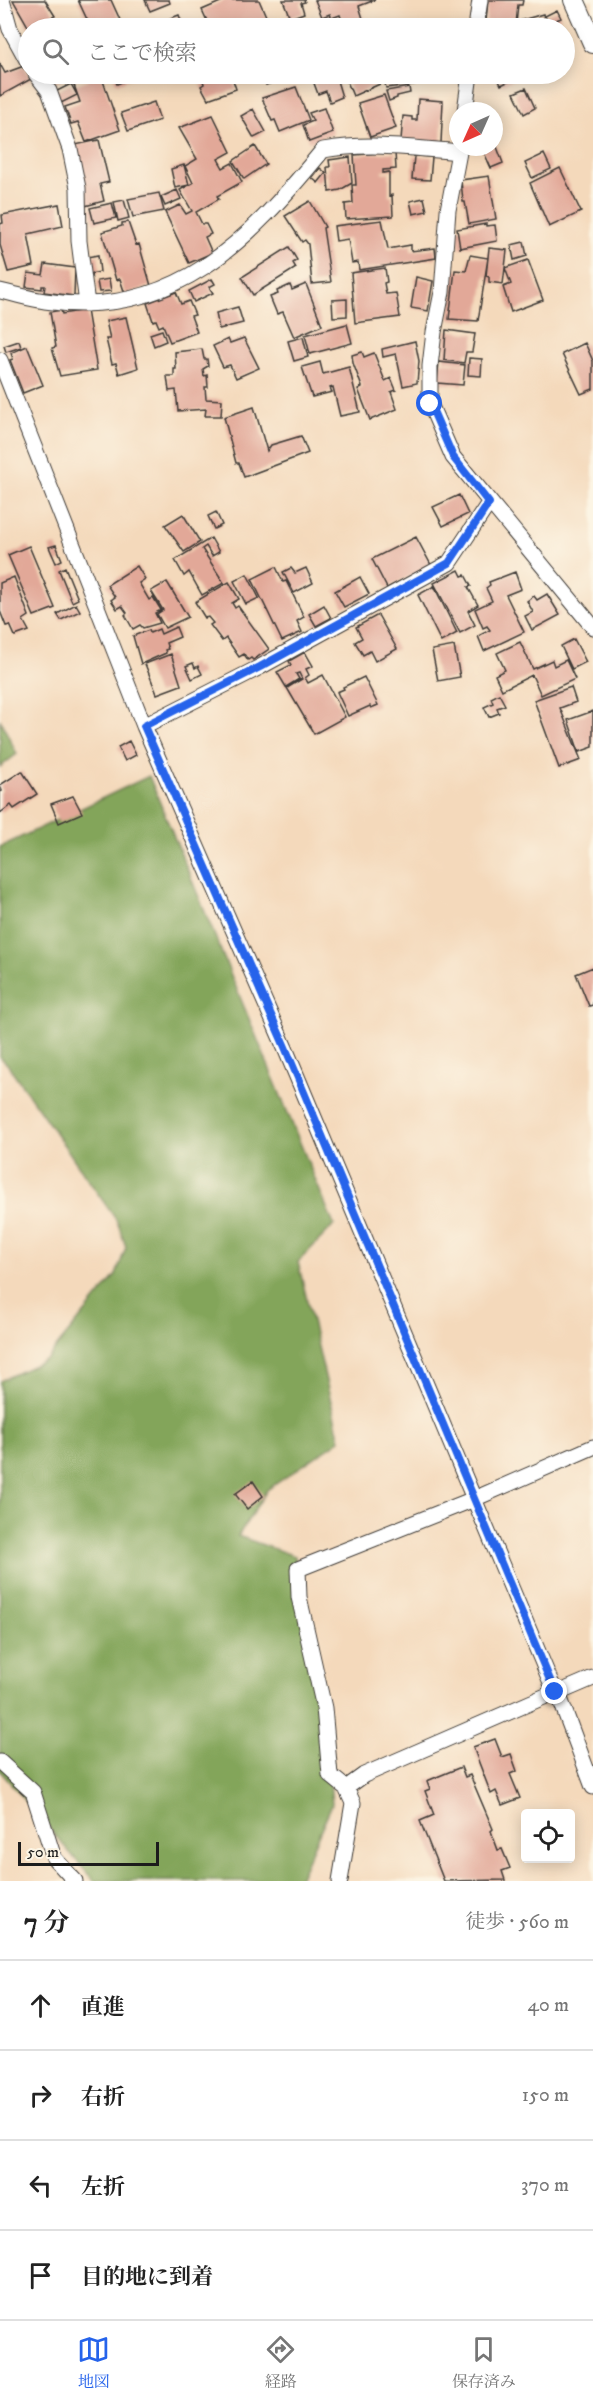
<!DOCTYPE html>
<html lang="ja">
<meta charset="utf-8">
<style>
body{margin:0;font-family:"IM FELL DW Pica","Noto Serif JP",serif;background:#f6f6f6;color:#222}
.controls{position:absolute;right:18px;bottom:18px;display:grid;overflow:hidden;border-radius:6px;box-shadow:0 3px 15px #0003}
.controls button{width:54px;height:54px;display:grid;place-items:center;padding:0;border:0;border-bottom:2px solid #e0e0e0;background:#fff;color:#222;font:30px sans-serif}
.compass{position:absolute;left:449px;top:102px;width:54px;height:54px;border-radius:50%;background:#fff;box-shadow:0 3px 15px #0003;rotate:225deg}
.scale{position:absolute;left:18px;bottom:15px;width:141px;box-sizing:border-box;padding-left:6px;border:3px solid #1c1c1c;border-top:0;font-size:16px;line-height:21px;white-space:nowrap;color:#1c1c1c;-webkit-text-stroke:4px #fcf5e5;paint-order:stroke}
.stop{position:absolute;width:18px;height:18px;margin:-14px;border:4px solid #2563eb;border-radius:50%;background:#fff}
.stop.end{background:#2563eb;border-color:#fff;box-shadow:0 2px 6px #0008}
.list{margin:0;padding:0;list-style:none}
h2{display:flex;justify-content:space-between;align-items:center;height:78px;margin:0;padding:0 24px;font-size:26px}
h2 small{font-size:20px;font-weight:400;color:#767676}
.list li{display:grid;grid-template-columns:39px 1fr auto;gap:18px;align-items:center;box-sizing:border-box;height:90px;padding:0 24px;border-top:2px solid #e0e0e0}
.list b{display:block;font-size:22px;white-space:nowrap}
.list em{font-size:20px;font-style:normal;color:#767676}
.icon{flex:none;width:33px;height:33px;fill:none;stroke:currentColor;stroke-width:2;stroke-linecap:round;stroke-linejoin:round}
.map{position:relative;flex:none;width:593px;height:1881px;overflow:hidden}
.search{position:absolute;background:#fff;box-shadow:0 3px 15px #0003;left:18px;right:18px;top:18px;height:66px;display:flex;align-items:center;gap:15px;box-sizing:border-box;padding:0 21px;border-radius:33px;color:#767676;font-size:22px}
.sheet{height:438px;background:#fff}
nav{display:flex;justify-content:space-around;align-items:center;box-sizing:border-box;height:84px;border-top:2px solid #e0e0e0;background:#fff;font-size:16px;color:#767676}
nav a{display:grid;justify-items:center;gap:3px}
nav .on{color:#2563eb}
.map>svg:first-child{display:block}
.forest{fill:#83a55a;stroke:#50603b;stroke-width:1.5}
.building{fill:#e2a898}
.lines{fill:none;stroke-linecap:round;stroke-linejoin:round}
.minor-casing{stroke:#3c3834;stroke-width:17}
.tertiary-casing{stroke:#3c3834;stroke-width:22}
.minor{stroke:#fff;stroke-width:15}
.tertiary{stroke:#fff;stroke-width:20}
.route{stroke:#2563eb;stroke-width:8}
</style>
<div class="map">
<svg width="593" height="1881" viewBox="0 0 593 1881">
<rect width="100%" height="100%" fill="#fcf5e5"/>
<filter id="ink" filterUnits="userSpaceOnUse"><feTurbulence type="fractalNoise" baseFrequency=".0167" numOctaves="2"/><feDisplacementMap in="SourceGraphic" scale="12" xChannelSelector="R" yChannelSelector="G"/><feConvolveMatrix kernelMatrix="1 2 1 2 8 2 1 2 1" color-interpolation-filters="sRGB"/></filter>
<filter id="wash" filterUnits="userSpaceOnUse"><feTurbulence type="fractalNoise" baseFrequency=".008" numOctaves="4" result="noise"/><feDisplacementMap in="SourceGraphic" scale="24" xChannelSelector="R" yChannelSelector="G"/><feGaussianBlur stdDeviation="1.35" result="paint"/><feColorMatrix in="noise" values="0 0 0 0 0 0 0 0 0 0 0 0 0 0 0 0 0 1.4 0 .05"/><feComposite in="paint" operator="in"/></filter>
<g filter="url(#wash)">
<rect width="100%" height="100%" fill="#f4d9bb"/>
<path class="forest" d="M0 719 17 754 0 767Z
M149 776 334 1225 298 1262 340 1440 267 1490 238 1536 295 1556 325 1712 332 1804 298 1881H94L0 1771V1381L47 1359 116 1275 126 1247 117 1221 8 1065 0 1057V847Z"/>
<g id="blocks">
<path class="building" d="M13 0H45L55 16 48 19 53 28H29Z
M78 0H111L121 22 107 28H91Z
M145 0H169L170 3 150 11Z
M225 0H259L269 23 257 28H237L235 23 230 25 231 28H216L213 23 209 25 202 10Z
M283 0H304L305 2 301 3 304 13 290 18Z
M315 0H375L359 6 366 28H345L340 15 332 18 330 14 322 17Z
M488 0H523L522 5H518L516 24 507 23 506 28H490V21H486Z
M557 10 561 18 549 23 545 16Z
M543 14 546 28H509V26L522 23V20Z
M179 15 184 28H165L163 21Z
M0 64 5 73 24 66 31 79 0 96Z
M50 74H74L55 83Z
M112 74H140L117 84Z
M201 74H231L236 89 208 99 201 86 204 84Z
M262 74H278L280 80 266 85Z
M291 74H316L294 82Z
M323 74H335L342 97 330 102 326 91 318 94 312 78Z
M344 74H378L382 83 353 96Z
M383 74H424L426 83 386 88Z
M496 74H523L524 75 501 85Z
M101 75 120 130 86 142 78 122 71 124 65 107 80 102 74 85Z
M71 84 77 95 61 103 55 92Z
M296 87 309 120 280 132 275 120 272 121 262 98Z
M409 87 410 93 397 96V98L389 101 386 91Z
M526 88 535 108 524 114 514 93Z
M384 95 396 128 370 137 358 103Z
M418 99 443 101 441 143 401 140 403 116 412 117V120H417Z
M154 102 160 120 128 131 121 113Z
M324 108 333 133 309 142 303 125 313 121 309 113Z
M253 109 266 132 254 138 241 116Z
M213 115 231 152 218 159 223 168 232 163 242 182 217 196 219 199 196 212 202 224H206L211 234 205 237 212 253 189 263 165 212 180 205 186 214 192 211 180 190 193 183 185 166 197 159 179 128Z
M494 139 503 163 491 168 482 148 494 147Z
M99 140 109 182 100 184 104 201 85 206 75 145Z
M255 146 266 164 244 179 233 161Z
M395 152 396 169 383 170V173L389 172V196L392 195 393 216 346 219 345 204 353 203 352 185H356L354 155Z
M544 154 551 169 532 178 525 163Z
M414 156 432 157 430 180 412 179Z
M350 157 352 183 340 190 329 192 327 167H330L329 160Z
M184 165 189 185 175 188 171 169Z
M320 168 326 173 318 183 312 178Z
M560 168 581 212 549 227 530 183Z
M489 176 496 219 469 224 465 202H463L461 180Z
M177 190 181 199 165 206 161 197Z
M159 193 164 211 133 217 128 199Z
M424 198 427 211 413 214 410 201Z
M124 200 129 218 118 221 114 202Z
M310 201 325 227 323 228 331 282 312 284 308 244 305 240 302 242 285 216Z
M112 203 116 218 94 223 90 208Z
M59 204 63 226 28 234 34 266 8 272 0 245V224L3 223 2 215Z
M382 220 388 249 411 245V251L435 248 436 258 359 270 358 262 352 263 348 239 336 241 334 226Z
M128 222 136 245 139 244 151 286 125 294 120 279 116 280 102 232 122 226V223Z
M486 224V226L495 225 497 241 460 248 457 229Z
M524 242 527 256 514 260 511 245Z
M289 247 297 260 293 263 296 268 253 295 242 277Z
M489 248 507 250 505 268 528 260 543 300 511 312 503 287 511 284 505 268 503 284 489 282V277L486 276Z
M98 255 100 272 90 274 87 257Z
M470 255 488 258 478 321 449 319 455 270 466 271Z
M45 264 75 268 74 296 44 292 45 286H42V289L26 287 28 273 43 275Z
M385 268 387 282 384 283 386 294 396 293 400 317 355 323 351 273Z
M416 277 433 281 428 311 411 308Z
M109 279 111 291 99 292 97 281Z
M212 279 215 284 209 287 213 293 194 302 189 291Z
M306 284 322 325 294 337 283 312 277 314 270 297 278 294 277 291 290 285 292 290Z
M176 292 181 304 189 301 195 315 191 316 197 332 170 342 163 325 159 327 156 320 153 321 147 303Z
M347 299V316L333 317 332 300Z
M238 307 243 323 219 329 216 313Z
M61 310 62 314 87 310 97 370 60 376 52 348 56 347 50 312Z
M126 317 138 368 119 374 116 363 112 364 106 339H110L106 321Z
M347 324 352 343 310 354 305 335Z
M162 330 166 341 154 346 150 334Z
M446 330 475 334 472 352H466L464 363 444 360Z
M303 337 308 357 294 361 288 341Z
M244 338 259 368 236 378 230 365 223 367 213 346 228 339 230 343Z
M19 341 21 347 6 352 4 346Z
M415 341 419 361 417 383 403 386 396 354 383 357 382 349Z
M585 343 593 361V389L581 394 562 354Z
M27 346 43 385 23 393 10 360 13 359 11 353Z
M202 349 204 359H207L208 366 203 369 204 376 207 375 208 387H205L206 399 222 400 221 416H205L206 409 178 411 176 390 169 391 167 376H174V369H176L175 352Z
M362 352 364 357 374 353 385 381 391 378 396 390 391 392 397 409 370 420 358 389 362 387 353 363 352 355Z
M469 358 482 359 481 376 468 375Z
M320 362 323 374 349 367 360 412 340 416 333 387 330 388 332 392 312 397 302 367Z
M439 362 465 365 463 385 437 383Z
M254 407 267 451 271 445 301 436 308 453 244 477 239 463H236L224 417Z
M459 495 468 514 443 526 433 507Z
M216 512 222 525 214 529 208 516Z
M183 514 200 542 184 552 165 525Z
M416 537 431 565 387 588 372 559Z
M211 538 219 552 212 556 206 546 202 549 224 583 202 595 189 572 184 576 175 560Z
M56 545 62 560 56 563 49 547Z
M29 546 55 608 34 616 8 555Z
M137 566 145 579 139 583 149 600 153 597 161 610 155 613 160 623 143 628 140 625 133 629 125 615 127 613 122 606 117 609 111 600 115 597 107 585Z
M65 567 78 599 72 602 59 570Z
M276 567 283 582 286 581 304 617 297 621 302 632 282 641 252 579Z
M291 568 295 573 306 568 313 583 294 593 283 572Z
M459 570 462 576 465 575 471 586 468 587 478 605 468 611 475 625 460 633 434 583Z
M515 572 521 589 506 595 524 632 484 651 478 636 490 630 487 626 483 628 475 609 492 601 486 588 490 585 489 582Z
M247 574 259 598 246 604 234 581Z
M14 577 29 616 23 620 29 631 15 636 10 625 6 626 0 611V583Z
M360 577 369 594 344 607 335 591Z
M167 582 188 617 165 628 157 614 163 610 151 591Z
M229 582 239 599 232 603 235 608 238 606 269 649 253 660 251 658 248 660 244 654 239 657 226 638 222 641 210 625 213 623 208 617 205 618 195 602Z
M434 586 457 633 441 642 418 595Z
M547 594 560 615 532 630 525 616 533 612 527 601 534 596 537 600Z
M76 604 80 611 61 620 57 614Z
M324 605 331 618 316 626 309 614Z
M378 615 397 649 375 661 370 651 363 655 355 642 362 638 356 627Z
M176 627 180 637 166 643 168 649 165 650 166 653 141 664 133 636 149 630 150 633 159 629 161 634Z
M574 639 586 662 572 669 561 646Z
M520 642 533 669 552 660 554 666 566 660 575 679 541 695 532 675 502 690 495 675 505 670 497 653Z
M454 646 460 677 438 681 432 650Z
M305 652 313 666 306 669 309 675 305 678 308 683 323 675 345 717 314 734 287 688 302 679 299 673 296 674 299 679 286 687 277 672 291 665 289 661Z
M171 654 181 685 157 694 145 664Z
M193 663 195 668 198 666 202 674 192 679 186 666Z
M364 677 378 705 371 708 370 706 348 716 337 692 344 689 343 687Z
M571 687 576 702 560 708 581 760 559 768 534 700Z
M499 694 505 705 497 708 499 713 489 717 484 707 493 703 491 698Z
M593 711V747L579 752 568 720Z
M129 741 136 755 125 761 118 747Z
M22 771 37 794 14 809 11 805 0 813V792L2 791 0 785Z
M73 796 82 813 59 823 51 804Z
M593 967V1005L589 1006 576 974Z
M253 1481 263 1496 247 1509 235 1494Z
M495 1739 502 1757 511 1754 517 1771 510 1774 520 1798 502 1805 496 1791 491 1794 473 1747Z
M461 1767 465 1777 470 1775 493 1829 491 1831 498 1850 502 1849 510 1868 502 1871 505 1880 444 1881 420 1821 434 1815 425 1791 430 1789 427 1781Z"/>
</g>
</g>
<g filter="url(#ink)">
<use href="#blocks" fill-opacity="0" stroke="#3c3834" stroke-width="1.5"/>
<g class="lines">
<defs>
<path id="minor" d="M2 0 10 29 28 62
M476 28 480 0
M36 74 49 91 70 149 78 188 79 241 87 304
M465 111 470 74
M460 147 448 210 442 292 434 332 430 366V404L453 457 593 627
M0 291C15 294 30 299 45 301 173 321 249 240 323 150 369 142 413 148 459 152
M0 360 144 726 285 1048 555 1692 558 1693 593 1787
M144 726 260 667 449 563 489 503
M558 1693 593 1678
M0 1762 33 1792 54 1858 75 1881
M346 1788 364 1775 555 1692
M340 1881 353 1803 346 1788 330 1775 324 1708 299 1597 298 1569 474 1499 593 1447"/>
<path id="tertiary" d="M574 0 593 43"/>
</defs>
<use href="#minor" class="minor-casing"/>
<use href="#tertiary" class="tertiary-casing"/>
<use href="#minor" class="minor"/>
<use href="#tertiary" class="tertiary"/>
</g>
</g>
<g class="lines" filter="url(#ink)">
<path class="route" d="M430 404 453 457 489 503 449 563 260 667 144 726 285 1047 555 1692"/>
</g>
</svg>
<div class="controls">
<button><svg class="icon" aria-label="locate" viewBox="0 0 24 24"><circle cx="12" cy="12" r="6"/><path d="M12 2v4M12 18v4M2 12h4M18 12h4"/></svg></button>
</div>
<svg class="compass" viewBox="-18 -18 36 36"><path d="M0-13l5 13h-10z" fill="#e53935"/><path d="M0 13l5-13h-10z" fill="#767676"/></svg>
<div class="scale">50 m</div>
<div class="stop" style="left:430px;top:404px"></div>
<div class="stop end" style="left:555px;top:1692px"></div>
<div class="search"><svg class="icon" aria-label="search" viewBox="0 0 24 24"><circle cx="10" cy="10" r="6"/><path d="M15 15l6 6"/></svg>ここで検索</div>
</div>
<section class="sheet">
<h2>7 分<small>徒歩 · 560 m</small></h2>
<ul class="list">
<li><svg class="icon" aria-label="ahead" viewBox="0 0 24 24"><path d="M12 20V5M6 11l6-6 6 6"/></svg><div><b>直進</b></div><em>40 m</em></li>
<li><svg class="icon" aria-label="right" viewBox="0 0 24 24"><path d="M7 20v-9h11M14 6l5 5-5 5"/></svg><div><b>右折</b></div><em>150 m</em></li>
<li><svg class="icon" aria-label="left" viewBox="0 0 24 24"><path d="M17 20v-9H6M10 6l-5 5 5 5"/></svg><div><b>左折</b></div><em>370 m</em></li>
<li><svg class="icon" aria-label="arrive" viewBox="0 0 24 24"><path d="M6 21V4h12l-3 4 3 4H6"/></svg><div><b>目的地に到着</b></div></li>
</ul>
</section>
<nav>
<a class="on"><svg class="icon" aria-label="map" viewBox="0 0 24 24"><path d="M3 6l6-2 6 2 6-2v14l-6 2-6-2-6 2zM9 4v14M15 6v14"/></svg>地図</a>
<a><svg class="icon" aria-label="directions" viewBox="0 0 24 24"><path d="M12 3l9 9-9 9-9-9zM9 14v-3h6M13 9l2 2-2 2"/></svg>経路</a>
<a><svg class="icon" aria-label="saved" viewBox="0 0 24 24"><path d="M7 4h10v16l-5-4-5 4z"/></svg>保存済み</a>
</nav>
